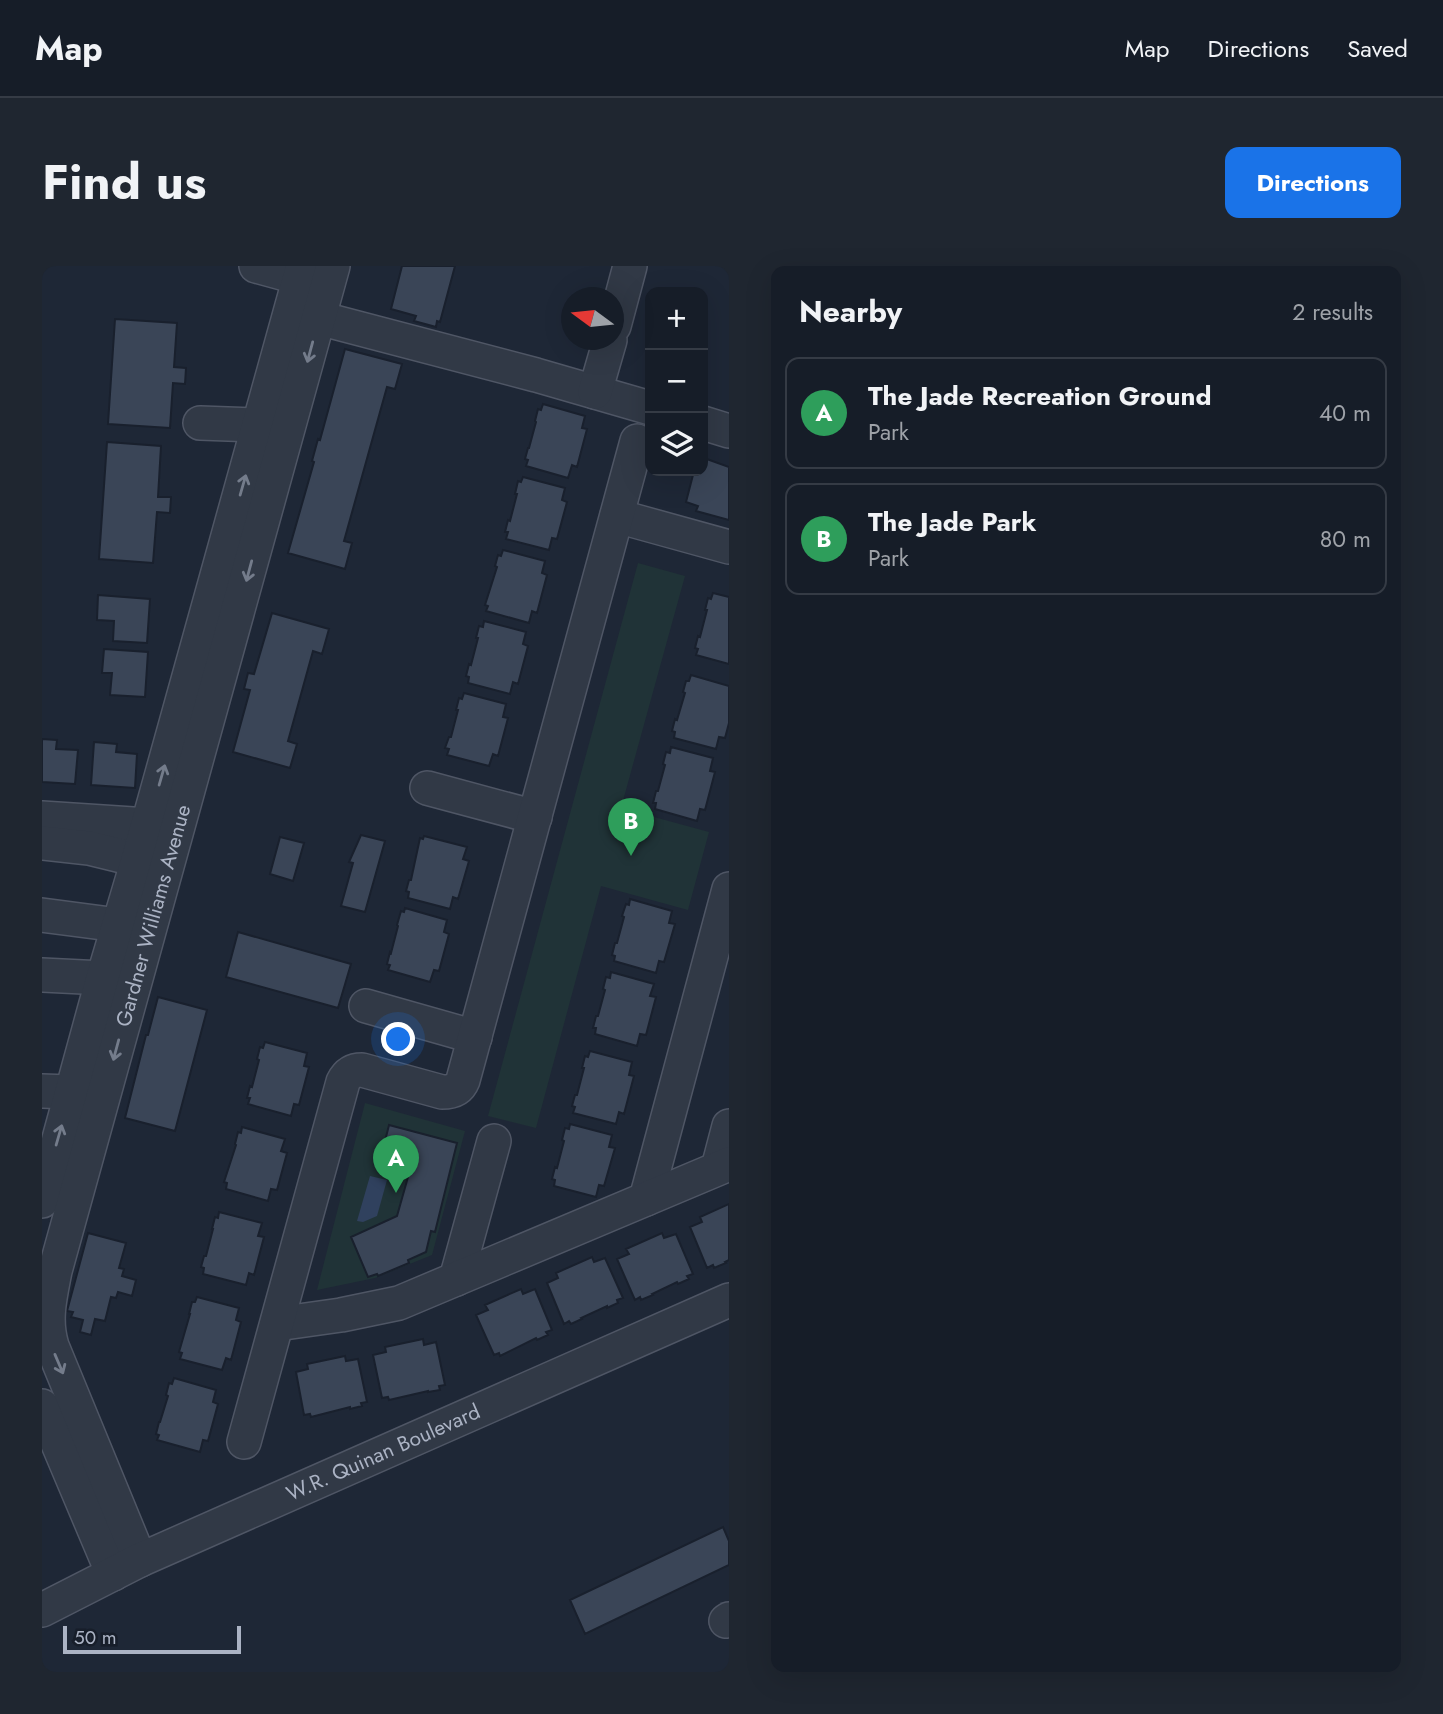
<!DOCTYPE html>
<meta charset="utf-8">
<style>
body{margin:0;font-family:Jost,sans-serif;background:#1f2630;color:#f1f3f6}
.controls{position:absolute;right:21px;top:21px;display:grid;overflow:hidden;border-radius:14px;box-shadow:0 7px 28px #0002}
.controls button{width:63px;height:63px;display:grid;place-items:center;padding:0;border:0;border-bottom:2px solid #353b45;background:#161d28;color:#f1f3f6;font:35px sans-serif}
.compass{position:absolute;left:519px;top:21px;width:63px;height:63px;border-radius:50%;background:#161d28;box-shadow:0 7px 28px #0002;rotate:285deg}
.scale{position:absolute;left:21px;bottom:18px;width:178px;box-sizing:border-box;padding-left:7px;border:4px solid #abb3c4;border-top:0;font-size:19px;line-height:24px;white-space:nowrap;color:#abb3c4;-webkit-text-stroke:5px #171e2a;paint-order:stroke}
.you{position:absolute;left:357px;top:774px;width:24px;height:24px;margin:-18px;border:5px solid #fff;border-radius:50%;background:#1a73e8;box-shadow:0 0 0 10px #1a73e833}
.badge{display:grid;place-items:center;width:46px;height:46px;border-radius:50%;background:#1a73e8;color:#fff;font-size:23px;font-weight:700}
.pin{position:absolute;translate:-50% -58px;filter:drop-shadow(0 2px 4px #0008)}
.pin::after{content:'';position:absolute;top:37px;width:24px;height:21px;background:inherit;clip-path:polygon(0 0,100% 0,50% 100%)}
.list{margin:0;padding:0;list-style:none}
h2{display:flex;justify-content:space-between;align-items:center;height:91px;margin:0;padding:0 28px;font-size:30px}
h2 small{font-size:23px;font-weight:400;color:#9ea2a8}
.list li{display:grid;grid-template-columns:46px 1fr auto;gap:21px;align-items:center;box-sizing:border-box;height:112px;margin:0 14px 14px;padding:0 14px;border:2px solid #353b45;border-radius:14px}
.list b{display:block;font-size:26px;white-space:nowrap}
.list p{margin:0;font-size:23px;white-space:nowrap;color:#9ea2a8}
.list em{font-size:23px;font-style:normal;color:#9ea2a8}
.icon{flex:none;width:38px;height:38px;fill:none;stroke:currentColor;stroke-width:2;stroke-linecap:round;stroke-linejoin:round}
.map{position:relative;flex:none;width:687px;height:1406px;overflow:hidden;border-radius:14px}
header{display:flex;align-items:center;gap:42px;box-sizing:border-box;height:98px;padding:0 35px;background:#161d28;border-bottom:2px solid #353b45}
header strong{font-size:33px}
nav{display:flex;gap:38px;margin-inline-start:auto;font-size:24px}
.intro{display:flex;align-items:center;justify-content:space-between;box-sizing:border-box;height:168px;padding:0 42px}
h1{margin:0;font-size:49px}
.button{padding:18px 32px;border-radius:14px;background:#1a73e8;color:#fff;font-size:24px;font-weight:700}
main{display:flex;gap:42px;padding:0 42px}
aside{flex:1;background:#161d28;border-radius:14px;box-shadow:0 7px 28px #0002}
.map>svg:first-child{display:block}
.green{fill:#203337}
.water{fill:#30415e}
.building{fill:#3a4557;stroke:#19202d;stroke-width:2}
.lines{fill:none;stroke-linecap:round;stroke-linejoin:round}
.minor-casing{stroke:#4f5665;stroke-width:36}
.minor{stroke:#313946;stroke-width:33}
.oneway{stroke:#747c8b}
.labels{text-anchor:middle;stroke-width:5;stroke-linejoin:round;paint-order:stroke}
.street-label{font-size:21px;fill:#abb3c4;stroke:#171e2a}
</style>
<header>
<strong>Map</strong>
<nav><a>Map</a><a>Directions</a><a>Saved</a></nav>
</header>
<div class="intro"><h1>Find us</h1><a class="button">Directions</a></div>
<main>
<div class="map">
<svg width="687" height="1406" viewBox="0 0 687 1406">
<rect width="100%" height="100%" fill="#1e2736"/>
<path class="green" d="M596 297 643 310 579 542 667 566 646 644 559 620 494 862 446 850Z
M323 837 423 865 390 989 333 1012 275 1024Z"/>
<path class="water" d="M328 910 345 914 335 950 321 956 315 955Z"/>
<path class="building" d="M360 0H413L398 56 395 55 394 61 372 55 374 50 349 43Z
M73 53 135 57 132 101 144 102 143 118 131 117 128 162 66 158Z
M303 83 360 98 353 123 345 121 302 275 310 277 303 303 246 287 272 196 270 195 276 173 278 174Z
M501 138 543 150 540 162 545 163 535 201 530 199 526 212 484 200 486 194 483 193 486 182H487L494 156 493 155 496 143 499 144Z
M65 176 119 180 116 231H129L128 247 115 246 111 297 57 293Z
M662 192 687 201V254L654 245 656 240 644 236 652 205H661Z
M481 211 523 222 520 234 525 236 515 273 510 272 507 284 464 273 466 266H463L466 254 468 255 475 228H473L476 215 479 216Z
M461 284 503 295 500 307 505 309 495 347 490 345 487 357 444 345 446 340 443 339 455 301 453 300 456 289 459 290Z
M671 327 687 331V398L654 389 656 383 653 382 656 370 658 371 665 344H663L666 332 669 333Z
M56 329 108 333 105 377 71 375 72 355 55 354Z
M230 347 287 363 280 388 271 385 246 475 255 478 248 502 191 486 208 424 202 423 206 407 212 408Z
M442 355 484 366 481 378 486 380 476 418 471 416 468 428 426 417 427 411 424 410 427 398 429 399 436 372H434L437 360 441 361Z
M62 383 106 386 103 431 68 429 70 407H60Z
M649 409 687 420V457L683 472 677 471 674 483 632 472 633 466 630 465 633 453 635 454 643 427 641 426 644 415H647Z
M422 427 464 438 461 451 466 452 456 490 451 488 447 500 405 489 407 483 403 482 407 471H409L416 444H414L417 432 420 433Z
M0 473 15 474 14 483 36 484 33 518 0 516Z
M52 476 75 478 74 486 95 488 93 522 49 519Z
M629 481 671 492 668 505 673 506 663 544 658 543 655 555 613 543 614 537H611L614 525H616L623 499 621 498 624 486 628 487Z
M319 569 343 575 323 646 299 640 311 597 307 596Z
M382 570 425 581 421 593 427 595 416 633 411 631 408 643 366 632 367 626 364 625 367 614H369L378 572 381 573Z
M238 571 262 577 251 615 228 608Z
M588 633 630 645 627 657 633 658 622 696 617 695 614 707 572 695 573 690 570 689 573 677H575L582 651 580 650 584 638 587 639Z
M363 642 405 654 402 666 407 668 397 705 392 704 388 716 346 704 348 699 345 698 348 686 349 687 356 660 355 659 359 645 362 646Z
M196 666 309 698 296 742 184 711Z
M569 706 612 718 608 730 614 731 604 769 598 768 595 780 553 768 554 762H551L554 750H556L563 724 561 723 564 711 568 712Z
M116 731 165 744 133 865 83 852 104 769H106Z
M223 776 265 787 262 800 267 801 257 839 252 838 249 850 206 838 208 832H205L208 820 210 821 217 794 215 793 218 781 221 782Z
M548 785 590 796 587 809 592 810 582 848 577 846 574 858 531 847 533 841 530 840 533 829H535L542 802H540L543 790 546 791Z
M528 858 570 869 567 881 573 882 562 920 557 919 554 931 512 920 513 914 510 913 513 901 515 902 522 875 520 874 523 862 527 863Z
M347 859 415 877 393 966 389 965 384 986 366 994 367 997 336 1010 335 1008 326 1011 309 971 355 950 366 911 336 903Z
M200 861 243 873 239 885 245 887 235 924 229 923 226 935 184 923 185 917 182 916 194 879 193 878 196 866 199 867Z
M687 938V994L683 996 684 997 672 1002 671 999 665 1002 648 961 660 956 658 951Z
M177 946 220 957 216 970 222 971 212 1009 207 1007 204 1019 161 1008 162 1002 159 1001 162 990H164L171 963H170L173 951 176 952Z
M46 967 84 977 77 1002 82 1003 80 1010 94 1014 90 1030 76 1026 74 1032 69 1031 63 1055 53 1053 49 1069 38 1066 41 1054 29 1051 31 1046 25 1045Z
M620 967 622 972 634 968 651 1008 645 1010 647 1013 636 1018 635 1016 610 1028 611 1029 599 1034 598 1031 593 1034 575 993 587 988 584 983Z
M550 991 552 996 563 992 581 1032 575 1034 576 1037 565 1042V1040L539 1052 540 1053 529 1058 527 1055 522 1058 505 1017 516 1012 514 1007Z
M479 1023 481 1028 493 1023 510 1064 504 1066 506 1069 495 1074 494 1072 458 1090 457 1087 452 1089 434 1049 446 1044 443 1039Z
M155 1031 197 1042 194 1054 199 1056 189 1094 184 1092 180 1104 138 1093 140 1087 137 1086 148 1048H147L150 1036H153Z
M381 1073 382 1079 394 1076 403 1119 397 1120 398 1124 386 1126V1125L347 1134 346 1131 340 1132 331 1089 344 1086 343 1081Z
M303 1090 304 1095 316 1093 325 1136 319 1137 320 1140 308 1143V1141L269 1151 268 1148 262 1149 254 1106 266 1103 265 1098Z
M132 1112 174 1124 171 1136 176 1138 166 1175 161 1174 158 1186 115 1174 117 1169 114 1168 117 1156H118L126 1130 124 1129 127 1117 130 1118Z
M681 1261 687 1275V1299L543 1368 528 1334Z"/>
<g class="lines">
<defs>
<g id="minor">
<path d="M214 0 280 18"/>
<path d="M277 52 494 109 608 142"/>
<path d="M572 60 588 0"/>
<path d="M553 126 568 74"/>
<path d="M158 157 217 159"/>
<path d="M661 157 687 165"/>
<path d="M575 250 687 281"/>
<path d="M385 522 493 551"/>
<path d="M0 552 106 559 126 565"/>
<path d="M0 577 47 582 96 594"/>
<path d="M0 649 76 659"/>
<path d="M0 709 61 712"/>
<path d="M324 740 433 771"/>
<path d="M0 825 29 826"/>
<path d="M676 902 687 860"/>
<path d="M604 933 687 623"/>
<path d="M0 935 61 712 96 594 261 0"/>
<path d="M414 1013 452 875"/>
<path d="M235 1058 299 1049 357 1037 687 898"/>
<path d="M0 1140 71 1308"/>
<path d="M202 1176 301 816C305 808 310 804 320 804L400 826C410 826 417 824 421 814L595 175"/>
<path id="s1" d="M98 1294 10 1080C2 1054 8 1031 13 1005L291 0"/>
<path id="s2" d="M0 1344 98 1294 687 1034"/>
<path d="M684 1355 687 1353"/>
</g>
</defs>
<use href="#minor" class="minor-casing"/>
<use href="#minor" class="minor"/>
</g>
<defs><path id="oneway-shaft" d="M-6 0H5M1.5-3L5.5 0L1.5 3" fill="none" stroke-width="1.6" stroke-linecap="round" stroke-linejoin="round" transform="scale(1.75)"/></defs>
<g class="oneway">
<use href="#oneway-shaft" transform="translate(268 86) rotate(105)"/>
<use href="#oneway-shaft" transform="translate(201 219) rotate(-74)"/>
<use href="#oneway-shaft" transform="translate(207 305) rotate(105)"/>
<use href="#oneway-shaft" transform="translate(120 509) rotate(-74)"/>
<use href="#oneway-shaft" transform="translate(74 784) rotate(105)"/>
<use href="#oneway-shaft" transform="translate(17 869) rotate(-74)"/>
<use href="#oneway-shaft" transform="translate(17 1098) rotate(67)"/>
</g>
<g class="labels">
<g class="street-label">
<text dy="7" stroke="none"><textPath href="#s1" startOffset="676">Gardner Williams Avenue</textPath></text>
<text dy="7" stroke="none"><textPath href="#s2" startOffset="376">W.R. Quinan Boulevard</textPath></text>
</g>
</g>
</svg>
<div class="controls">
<button>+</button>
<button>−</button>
<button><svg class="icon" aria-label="layers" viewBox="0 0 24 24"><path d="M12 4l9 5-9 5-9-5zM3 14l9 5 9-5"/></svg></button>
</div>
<svg class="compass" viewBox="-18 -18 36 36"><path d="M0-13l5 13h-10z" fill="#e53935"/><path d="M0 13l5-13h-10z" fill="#9ea2a8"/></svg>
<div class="scale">50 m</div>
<div class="you"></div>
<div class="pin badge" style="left:354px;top:927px;background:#2e9e5b">A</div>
<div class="pin badge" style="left:589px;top:590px;background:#2e9e5b">B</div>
</div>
<aside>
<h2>Nearby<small>2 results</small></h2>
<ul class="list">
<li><span class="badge" style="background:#2e9e5b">A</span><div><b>The Jade Recreation Ground</b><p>Park</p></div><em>40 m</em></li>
<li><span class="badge" style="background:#2e9e5b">B</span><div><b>The Jade Park</b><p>Park</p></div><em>80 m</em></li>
</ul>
</aside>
</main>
